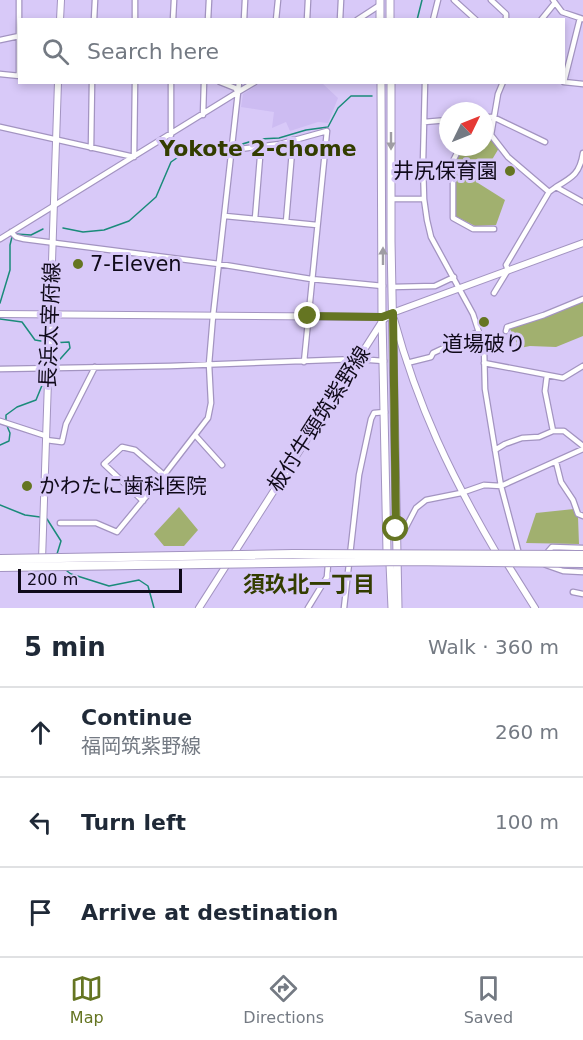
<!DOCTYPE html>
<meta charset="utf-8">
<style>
body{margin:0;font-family:"DejaVu Sans","Noto Sans JP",sans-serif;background:#f6f6f7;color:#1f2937}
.compass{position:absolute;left:439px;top:102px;width:54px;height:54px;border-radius:50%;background:#fff;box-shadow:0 3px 9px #0003;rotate:47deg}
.scale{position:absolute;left:18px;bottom:15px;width:164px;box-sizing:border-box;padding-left:6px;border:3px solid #100a1a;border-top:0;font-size:16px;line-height:21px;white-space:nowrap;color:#100a1a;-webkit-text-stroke:4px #d8c9f8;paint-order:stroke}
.stop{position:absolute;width:18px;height:18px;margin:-14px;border:4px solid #657522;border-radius:50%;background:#fff}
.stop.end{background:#657522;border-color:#fff;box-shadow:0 2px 6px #0008}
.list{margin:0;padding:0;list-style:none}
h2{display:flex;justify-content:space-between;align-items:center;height:78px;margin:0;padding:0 24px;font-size:26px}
h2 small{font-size:20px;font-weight:400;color:#747a83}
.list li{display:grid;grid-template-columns:39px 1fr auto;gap:18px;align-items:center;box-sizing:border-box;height:90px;padding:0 24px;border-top:2px solid #e0e1e3}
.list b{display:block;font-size:22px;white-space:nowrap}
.list p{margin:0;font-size:20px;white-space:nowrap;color:#747a83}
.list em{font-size:20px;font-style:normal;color:#747a83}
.icon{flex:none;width:33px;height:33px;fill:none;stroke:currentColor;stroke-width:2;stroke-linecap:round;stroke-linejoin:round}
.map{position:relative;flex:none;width:583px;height:608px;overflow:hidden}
.search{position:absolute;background:#fff;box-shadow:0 3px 9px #0003;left:18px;right:18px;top:18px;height:66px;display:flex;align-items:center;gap:15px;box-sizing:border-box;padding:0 21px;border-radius:0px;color:#747a83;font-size:22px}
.sheet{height:348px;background:#fff}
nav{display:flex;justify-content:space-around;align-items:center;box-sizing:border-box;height:84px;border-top:2px solid #e0e1e3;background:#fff;font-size:16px;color:#747a83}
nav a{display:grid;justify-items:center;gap:3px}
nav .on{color:#657522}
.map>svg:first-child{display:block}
.built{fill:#cdbcf2}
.green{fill:#a1b06f}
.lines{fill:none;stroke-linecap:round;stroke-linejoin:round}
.stream{stroke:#1a8b7a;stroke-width:1.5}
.street-casing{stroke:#a394c1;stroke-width:7}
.secondary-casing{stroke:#a394c1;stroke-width:8}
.primary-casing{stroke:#a394c1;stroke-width:9}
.street{stroke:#fff;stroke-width:4.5}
.secondary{stroke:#fff;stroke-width:6}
.primary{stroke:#fff;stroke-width:7}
.highway-bridge-casing{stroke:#a394c1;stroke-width:10;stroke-linecap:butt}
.highway-bridge{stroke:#fff;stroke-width:8}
.oneway{fill:#9f9da3}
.route{stroke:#657522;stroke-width:8}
.poi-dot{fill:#657522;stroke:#d8c9f8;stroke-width:2}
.labels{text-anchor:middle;stroke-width:6;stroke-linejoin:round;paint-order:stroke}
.poi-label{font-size:21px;fill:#100a1a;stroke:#d8c9f8;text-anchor:start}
.street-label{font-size:21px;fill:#100a1a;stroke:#d8c9f8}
.neighbourhood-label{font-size:22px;font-weight:bold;fill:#333d00;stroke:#d8c9f8}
</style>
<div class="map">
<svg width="583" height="608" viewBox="0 0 583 608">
<rect width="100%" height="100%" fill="#d8c9f8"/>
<path class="built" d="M262 82 322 83 338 98 328 123 318 122 290 131 286 122 272 128 274 112 241 107 243 94Z"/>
<path class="green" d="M484 139 494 141 499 148 478 183 505 200 496 225 475 226 455 216V160L462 147H484Z
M583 301V336L556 347 530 346 515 349 517 343 510 329 511 326 545 317Z
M179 507 198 530 184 546H164L154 534Z
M574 509 578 517 579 544 526 543 536 513Z"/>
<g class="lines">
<path class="stream" d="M417 20 422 0
M63 228 83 232 104 230 129 221 156 197 171 162 184 153 197 151 216 152 259 139 279 138 306 130 328 127 338 108 351 96H372
M16 234 31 235 43 229
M0 303 10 270V245L12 237
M0 319 22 322 35 340 47 342
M52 343 69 342 70 348 53 367
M6 421V415L17 407 36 400 45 378
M0 445 9 441 10 433 7 426
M0 505 25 515 40 517
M47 519 61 541 57 554
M67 571 71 574 109 586 139 580 148 586 154 608"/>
<defs>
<path id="street" d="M135 0V20
M454 0 476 20
M491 0 506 14V20
M553 0 562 12 583 19
M94 20 95 0
M173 20 174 0
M208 20 209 0
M244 20 245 0
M276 20 278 0
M307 20 308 0
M340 20 341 0
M357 20 380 5
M433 20 438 0
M541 20 554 4
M0 40 19 36
M0 74 20 76
M19 76V0
M220 82 235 88 238 92
M425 82 423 162 424 199 427 220 431 237 473 314 484 348 485 389 501 486 519 554
M503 82 498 94 491 135 508 157 549 192
M564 82 580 18
M564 82 583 84
M238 92 255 82
M203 115 204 82
M484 117H493L545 142
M424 122 448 120
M0 127 134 157 135 82
M171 135V82
M460 147 453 161V218L473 229H494
M91 148 92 82
M232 150 280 144 327 131 304 362
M556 187C573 177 580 173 583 153
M391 199H424
M225 216 317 225
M255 219 261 145
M286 222 293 140
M11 232 16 237 24 239 219 264 311 279 383 286
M0 239 238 92 239 82
M392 287 435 286 454 277
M494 293 508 270 506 265 549 192 556 187 583 202
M506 331 507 327 544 315 583 299
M407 363 431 357 433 353 478 332
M484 363 563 378 583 366
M0 369 170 366 357 359 384 361
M547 375 545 391 553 431
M0 421 46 436
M195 435 222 465
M46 440 62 442 66 424 95 367
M495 450 505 444 522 438 539 437 553 431H564L583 446
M556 462 561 482 573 500 578 514 583 516
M143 501 104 464 122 447 135 450 164 475
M60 523H96L117 532 164 475 208 418 211 403 209 364 213 316 238 92
M396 529H405L416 508 426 500 461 493 484 485 501 486 583 449
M546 554 552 547 583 548
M546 565 563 571 583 572
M573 592 583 594
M308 608 327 577 328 564
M344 608 359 475 371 419 374 413 385 412"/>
<path id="secondary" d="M60 20 61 0
M0 314 382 317 386 315
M394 319C418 407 451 476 497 554L508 565 535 608
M42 560 58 82
M199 608 383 320 392 313 583 243"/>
<path id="primary" d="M390 0V20
M380 20V0
M381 82 382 317 387 552 390 564 392 608
M391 82V241L398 608"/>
</defs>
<use href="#street" class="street-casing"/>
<use href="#secondary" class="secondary-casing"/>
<use href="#primary" class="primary-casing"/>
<use href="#street" class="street"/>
<use href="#secondary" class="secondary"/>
<use href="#primary" class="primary"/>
<defs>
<path id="highway-bridge" d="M0 559 293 554 583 555
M0 567 406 561 583 563"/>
</defs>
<use href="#highway-bridge" class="highway-bridge-casing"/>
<use href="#highway-bridge" class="highway-bridge"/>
</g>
<defs><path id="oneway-solid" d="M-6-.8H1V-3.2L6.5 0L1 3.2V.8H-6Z" transform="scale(1.5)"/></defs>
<g class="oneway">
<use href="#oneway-solid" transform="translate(391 141) rotate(90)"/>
<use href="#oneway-solid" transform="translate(383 256) rotate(-90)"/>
</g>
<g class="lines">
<path class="route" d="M308 316 382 317 393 313 396 529"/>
</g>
<g class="poi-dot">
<circle cx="510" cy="171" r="6"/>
<circle cx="78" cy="264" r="6"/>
<circle cx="484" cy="322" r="6"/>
<circle cx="27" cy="486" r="6"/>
</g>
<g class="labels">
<g class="poi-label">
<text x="498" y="178" text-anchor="end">井尻保育園</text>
<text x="90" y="271">7-Eleven</text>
<text x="484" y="351" text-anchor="middle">道場破り</text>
<text x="39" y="493">かわたに歯科医院</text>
</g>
<g class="street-label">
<text transform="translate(50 325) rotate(-88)" y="7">長浜太宰府線</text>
<text transform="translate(319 419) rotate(-57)" y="7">板付牛頸筑紫野線</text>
</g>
<g class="neighbourhood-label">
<text x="258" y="156">Yokote 2-chome</text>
<text x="309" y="592">須玖北一丁目</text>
</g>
</g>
</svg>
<svg class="compass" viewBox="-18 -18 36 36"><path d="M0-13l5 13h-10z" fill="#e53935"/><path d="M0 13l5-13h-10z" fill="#747a83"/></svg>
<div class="scale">200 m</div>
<div class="stop" style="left:396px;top:529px"></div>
<div class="stop end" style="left:308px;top:316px"></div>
<div class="search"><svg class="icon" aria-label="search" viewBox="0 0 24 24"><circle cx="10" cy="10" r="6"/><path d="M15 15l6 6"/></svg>Search here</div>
</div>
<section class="sheet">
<h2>5 min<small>Walk · 360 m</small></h2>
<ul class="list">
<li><svg class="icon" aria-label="ahead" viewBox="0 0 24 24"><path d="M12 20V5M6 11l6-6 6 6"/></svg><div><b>Continue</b><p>福岡筑紫野線</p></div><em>260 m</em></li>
<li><svg class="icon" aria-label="left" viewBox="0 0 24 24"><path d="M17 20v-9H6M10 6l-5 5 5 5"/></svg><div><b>Turn left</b></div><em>100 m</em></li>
<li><svg class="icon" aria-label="arrive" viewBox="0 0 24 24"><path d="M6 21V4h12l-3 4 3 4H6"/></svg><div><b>Arrive at destination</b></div></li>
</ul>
</section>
<nav>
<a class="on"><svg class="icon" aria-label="map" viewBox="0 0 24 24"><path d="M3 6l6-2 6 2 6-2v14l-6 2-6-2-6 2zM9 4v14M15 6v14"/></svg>Map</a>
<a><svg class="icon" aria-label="directions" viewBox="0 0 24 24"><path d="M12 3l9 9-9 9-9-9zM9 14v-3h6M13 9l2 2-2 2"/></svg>Directions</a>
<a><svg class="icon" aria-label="saved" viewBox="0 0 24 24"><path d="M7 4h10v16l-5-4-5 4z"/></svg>Saved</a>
</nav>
